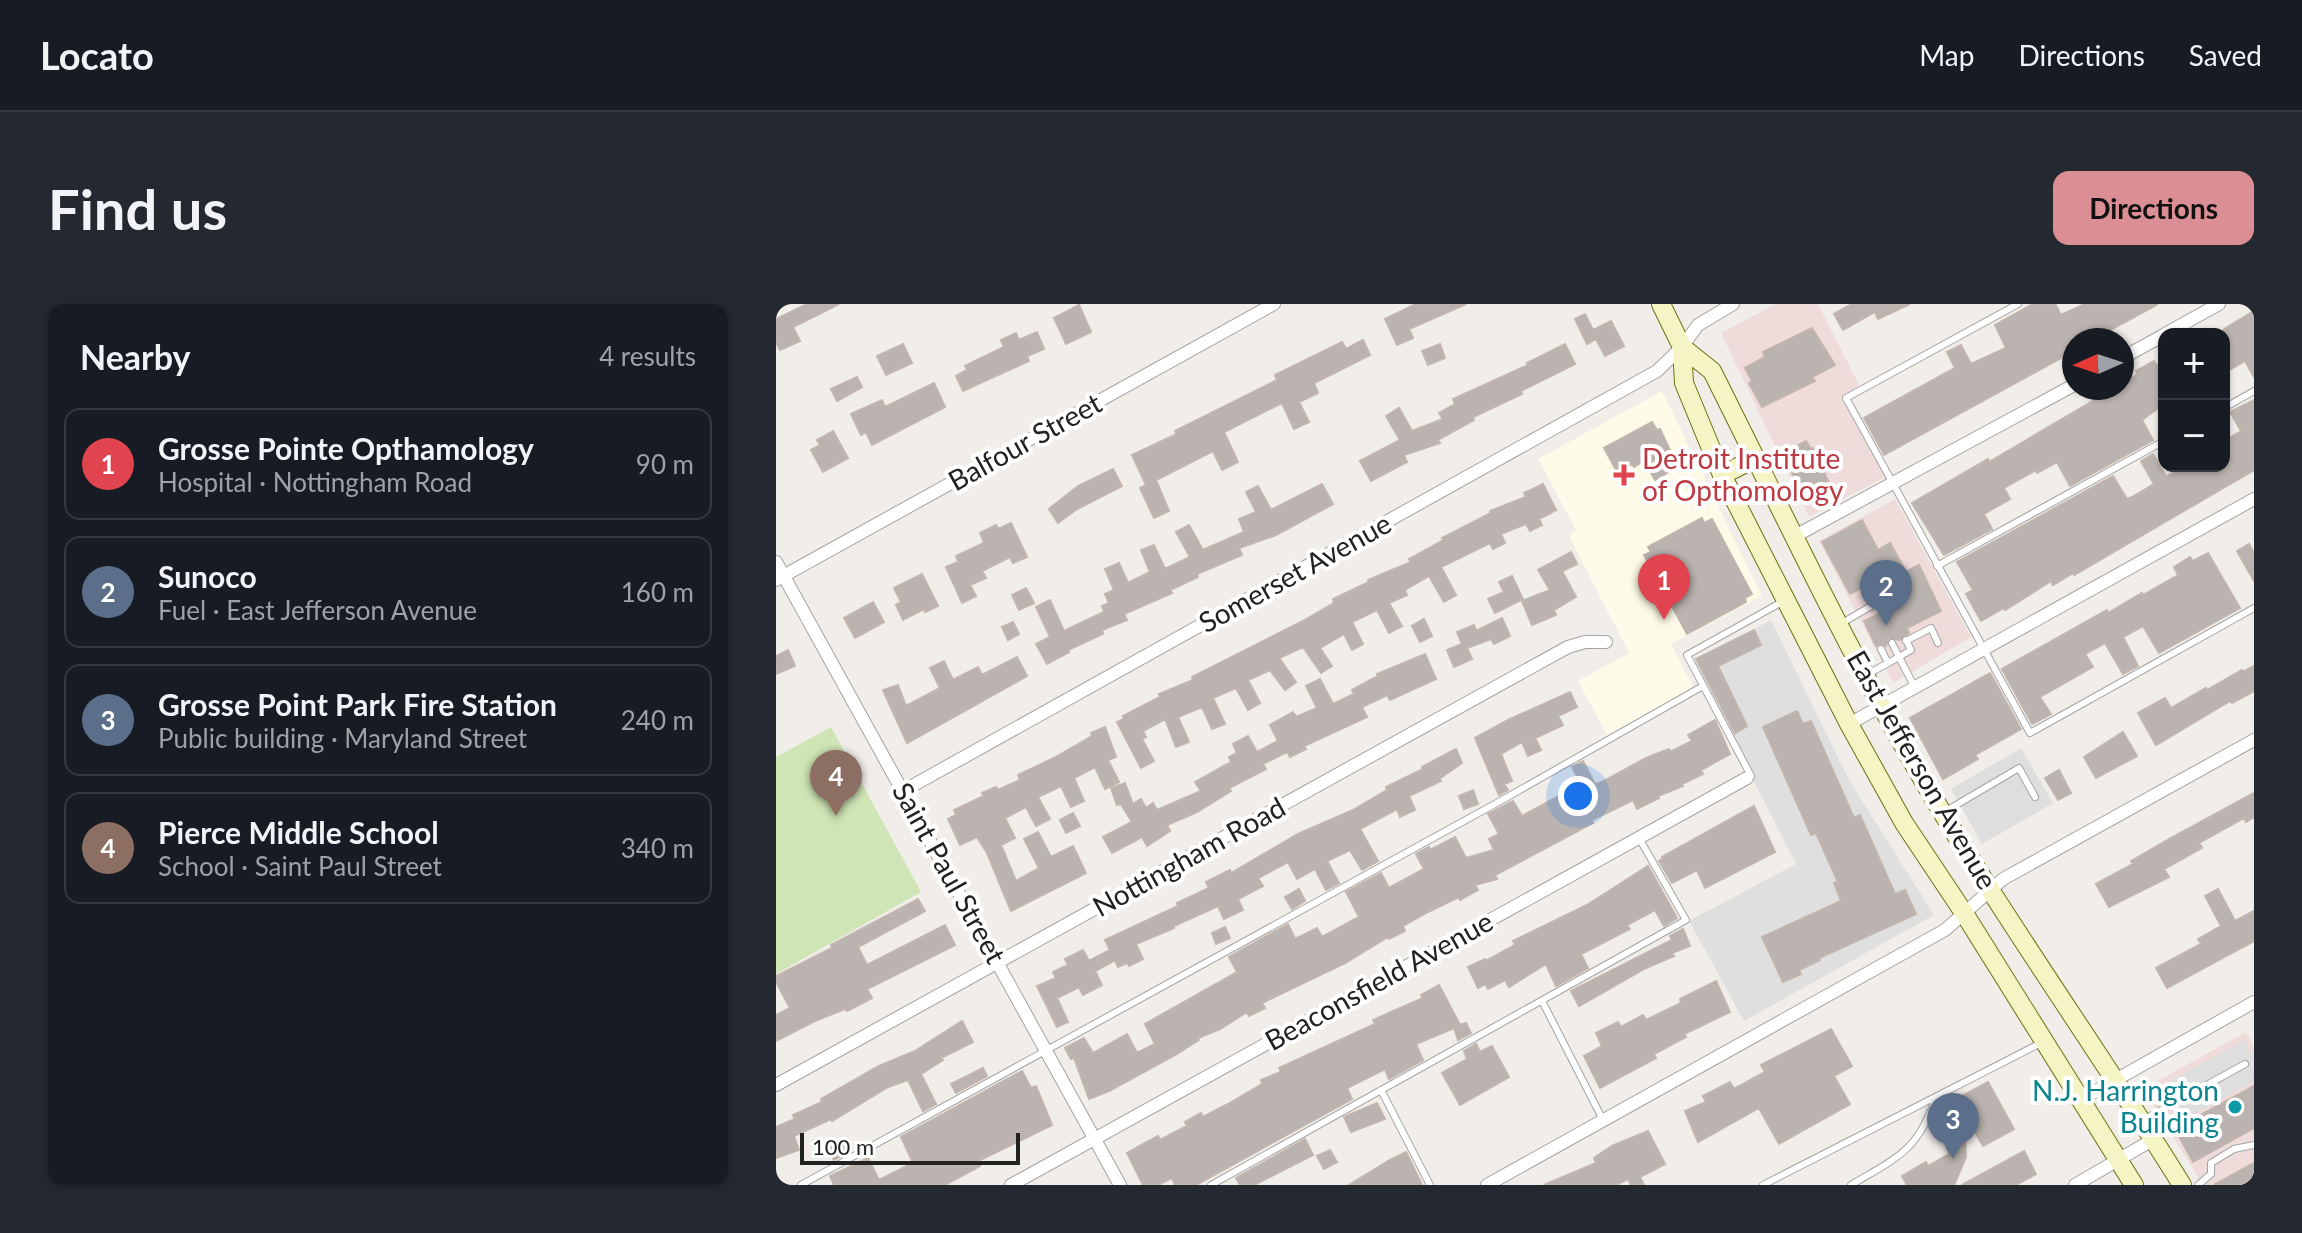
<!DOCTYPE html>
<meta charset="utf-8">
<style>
body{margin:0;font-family:Lato,sans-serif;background:#242831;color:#f1f3f6}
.controls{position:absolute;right:24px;top:24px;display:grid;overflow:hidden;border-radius:16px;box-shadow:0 2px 6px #0004}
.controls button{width:72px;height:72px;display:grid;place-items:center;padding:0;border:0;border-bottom:2px solid #363941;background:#171b24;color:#f1f3f6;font:40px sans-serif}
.compass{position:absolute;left:1286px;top:24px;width:72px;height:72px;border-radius:50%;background:#171b24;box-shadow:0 2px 6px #0004;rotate:267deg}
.scale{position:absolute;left:24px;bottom:20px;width:220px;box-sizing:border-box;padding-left:8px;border:4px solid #222;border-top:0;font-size:22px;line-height:28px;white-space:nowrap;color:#222;-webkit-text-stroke:6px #fff;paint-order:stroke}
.you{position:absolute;left:802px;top:492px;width:28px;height:28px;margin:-20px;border:6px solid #fff;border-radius:50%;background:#1a73e8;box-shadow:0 0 0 12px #1a73e833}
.badge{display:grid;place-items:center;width:52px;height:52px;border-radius:50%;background:#db8f94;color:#fff;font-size:26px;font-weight:700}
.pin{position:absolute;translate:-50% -66px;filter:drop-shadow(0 2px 4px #0008)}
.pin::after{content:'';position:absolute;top:42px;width:28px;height:24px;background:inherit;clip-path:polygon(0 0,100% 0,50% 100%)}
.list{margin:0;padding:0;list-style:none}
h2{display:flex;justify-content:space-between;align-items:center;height:104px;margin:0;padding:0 32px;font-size:34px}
h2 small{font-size:26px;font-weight:400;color:#9ea1a6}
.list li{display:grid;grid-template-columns:52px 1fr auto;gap:24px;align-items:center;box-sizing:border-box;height:112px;margin:0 16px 16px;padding:0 16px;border:2px solid #363941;border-radius:16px}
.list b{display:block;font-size:30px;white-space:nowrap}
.list p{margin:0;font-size:26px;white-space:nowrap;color:#9ea1a6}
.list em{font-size:26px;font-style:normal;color:#9ea1a6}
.map{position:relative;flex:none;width:1478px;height:881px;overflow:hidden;border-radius:16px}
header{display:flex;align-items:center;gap:48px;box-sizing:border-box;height:112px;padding:0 40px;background:#171b24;border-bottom:2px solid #363941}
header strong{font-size:38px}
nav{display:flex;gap:44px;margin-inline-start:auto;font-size:28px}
.intro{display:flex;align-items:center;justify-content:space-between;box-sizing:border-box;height:192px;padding:0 48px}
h1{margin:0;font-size:56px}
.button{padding:20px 36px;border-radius:16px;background:#db8f94;color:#111;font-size:28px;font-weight:700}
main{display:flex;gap:48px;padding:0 48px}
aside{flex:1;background:#171b24;border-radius:16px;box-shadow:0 2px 6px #0004}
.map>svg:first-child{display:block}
.residential{fill:#e0dfdf}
.commercial{fill:#f0dbdb}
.education{fill:#fdfbe7}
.grass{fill:#cfe5b5}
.parking{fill:#dedede}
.building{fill:#bab3af;stroke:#c1b5ad;stroke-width:2}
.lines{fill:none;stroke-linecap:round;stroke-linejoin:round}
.service-casing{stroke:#a3a3a3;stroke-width:8}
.minor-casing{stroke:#a3a3a3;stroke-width:14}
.secondary-casing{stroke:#6c7110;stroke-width:20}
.service{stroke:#fff;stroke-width:6}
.minor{stroke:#fff;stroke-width:12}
.secondary{stroke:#f4f4c4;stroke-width:18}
.health-dot{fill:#e0444e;stroke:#fff;stroke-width:3}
.culture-dot{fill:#0f9aa8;stroke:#fff;stroke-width:3}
.labels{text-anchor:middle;stroke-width:8;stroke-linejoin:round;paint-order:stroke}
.street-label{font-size:28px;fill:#222;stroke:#fff}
.health-label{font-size:28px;fill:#be3a42;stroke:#fff;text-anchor:start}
.culture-label{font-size:28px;fill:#0d838f;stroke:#fff;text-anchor:end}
</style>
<header>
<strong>Locato</strong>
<nav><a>Map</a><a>Directions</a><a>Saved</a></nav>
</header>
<div class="intro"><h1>Find us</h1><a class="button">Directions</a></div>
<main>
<aside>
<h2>Nearby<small>4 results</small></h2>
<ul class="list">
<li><span class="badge" style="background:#e0444e">1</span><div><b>Grosse Pointe Opthamology</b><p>Hospital · Nottingham Road</p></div><em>90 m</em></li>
<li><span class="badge" style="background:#5c6f8a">2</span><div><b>Sunoco</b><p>Fuel · East Jefferson Avenue</p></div><em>160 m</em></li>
<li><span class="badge" style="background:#5c6f8a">3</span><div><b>Grosse Point Park Fire Station</b><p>Public building · Maryland Street</p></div><em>240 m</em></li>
<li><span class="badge" style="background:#8d6e63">4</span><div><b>Pierce Middle School</b><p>School · Saint Paul Street</p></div><em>340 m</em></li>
</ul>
</aside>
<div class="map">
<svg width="1478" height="881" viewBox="0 0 1478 881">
<rect width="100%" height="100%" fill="#f1eeea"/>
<path class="residential" d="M995 316 1073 476 1158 611 968 717 913 617 1020 560 917 358Z"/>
<path class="commercial" d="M1000 0H1042L1083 81 1065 94 1109 173 1033 213 945 29Z
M1119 195 1195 333 1117 379 1043 237Z
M1470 728 1478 743V881H1427L1367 785Z"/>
<path class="education" d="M886 87 986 292 895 340 918 384 831 431 802 377 853 349 793 232 800 226 762 155Z"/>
<path class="grass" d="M55 423 145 588 0 670V453Z"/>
<path class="parking" d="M1245 444 1277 499 1206 540 1175 485Z
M1468 736 1478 754V777L1405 817 1386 781Z"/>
<path class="building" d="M31 0H63L17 23 24 37 4 46 0 38V15Z
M640 0H690L633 25 637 34 621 41 609 15Z
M1076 0H1134L1102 15 1099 8 1067 26 1058 10Z
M1257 0H1279L1285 11 1309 0H1382L1316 36H1298V47L1108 151 1088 114 1179 64 1171 48 1185 41 1195 60 1230 44 1219 21Z
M303 1 315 28 290 40 278 14Z
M1478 7V73L1469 57 1448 69V25Z
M809 10 817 26 835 17 848 42 829 52 820 35 811 40 799 15Z
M1036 24 1059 61 1036 73 1039 77 986 103 973 79 976 77 969 64 989 53 987 48Z
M261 28 268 45 251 52 253 57 187 87 180 72 191 66 189 62 228 43 225 36 240 29 243 36Z
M587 36 594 51 538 79 542 89 523 98 533 118 518 125 506 99 448 128 462 158 446 166 437 147 380 176 393 207 378 214 364 184 370 181 356 151 401 130 399 127 501 76 499 71 566 38 570 45Z
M127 40 136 59 110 71 101 52Z
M664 40 669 54 652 61 646 47Z
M789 40 799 60 745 87 746 90 697 113 698 116 662 136 664 139 628 151 631 158 595 177 584 157 624 136 610 112 623 104 636 127 667 115 663 109 679 100 677 95 752 61 751 59Z
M1378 57 1381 62 1388 58V100L1366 116 1377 136 1294 182 1281 158 1261 169 1260 166 1228 184 1234 195 1208 210 1216 225 1168 251 1136 199 1212 155 1213 158 1339 84H1346V80L1362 70 1360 67Z
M81 73 86 83 61 97 55 85Z
M158 79 169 103 96 141 90 128 85 131 75 110 106 96 109 103Z
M1478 96V166L1298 271 1297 269 1277 281 1275 277 1229 306 1228 304 1205 317 1190 290 1197 286 1181 258 1337 172 1351 195 1356 193 1378 180 1365 157 1377 150 1390 173 1410 162H1448V137L1465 127 1454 108Z
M876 118 881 126 884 125 902 163 879 176 868 157 858 163 856 160 841 168 828 144Z
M57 127 72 154 47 168 35 146 44 141 41 136Z
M1030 137 1035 145 1037 144 1053 179 1028 192 1006 150Z
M337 165 346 182 301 205 282 219 273 205 302 182Z
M546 180 557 200 500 231 463 244 466 251 421 270 422 273 394 286 396 289 348 310 351 316 326 326 327 330 292 346 293 348 271 360 260 340 274 333 260 303 274 296 288 327 328 308 326 302 333 299 329 290 338 286 329 265 343 259 352 279 374 268 365 246 378 241 389 265 414 253 400 228 413 221 427 246 468 228 463 215 480 208 470 188 482 182 495 206Z
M767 180 780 206 763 215 766 221 754 227 750 220 725 230 729 239 717 245 714 239 665 263 680 291 668 298 653 272 629 286 631 291 613 299 626 322 613 329 601 306 576 318 587 340 576 346 568 330 544 344 556 362 545 369 527 343 503 354 520 378 509 386 494 366 472 376 484 399 472 406 460 384 437 394 449 420 436 425 426 403 402 413 413 438 400 443 389 415 367 427 370 433 366 435 378 457 365 464 341 418 348 415 347 412 384 393 383 390 417 376 416 373 525 318 558 299 557 295 593 278 592 276 635 258 633 255 668 236 666 234 715 209 714 207 750 193 748 189Z
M926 214 928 219 936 215 976 290 969 294 970 298 911 330 868 251 875 248 872 243Z
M1086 216 1102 246 1114 239 1130 268 1143 261 1165 307 1131 324 1133 329 1124 336 1113 334 1110 342 1105 339 1100 342 1088 317 1109 307 1116 310 1119 302 1130 297 1116 268 1074 290 1046 238Z
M235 219 251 253 237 259 234 253 206 267 210 274 194 281 200 292 186 299 170 263 182 258 180 252 208 239 204 229 220 221 222 225Z
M1473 240 1478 249V277L1461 247Z
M795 248 801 260 786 267 800 293 778 306 780 311 756 321 746 297 774 286 762 266Z
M1432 249 1464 304 1383 349 1367 322 1347 333 1362 362 1347 370 1329 339 1309 350 1317 363 1264 393 1275 410 1256 420 1226 365 1331 306 1332 309 1366 289 1367 291 1402 271 1398 263 1414 253 1417 257Z
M146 270 162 302 149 308 148 305 127 316 120 301 125 298 118 284Z
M736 272 747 295 719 309 712 295 728 288 723 278Z
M250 284 258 299 243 306 236 291Z
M97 298 108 318 79 334 68 314Z
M726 314 734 332 718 340 715 335 691 344 696 355 678 363 671 346 686 340 681 328 698 321 700 327Z
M648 315 656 332 644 338 636 322Z
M237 318 243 330 232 336 226 323Z
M978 326 985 341 942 362 971 422 959 429 920 355Z
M12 346 19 362 0 370V352Z
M649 350 660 375 614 396 611 391 586 403 591 413 528 442 530 445 514 453 511 448 487 460 490 465 453 484 455 487 421 508 391 521 394 527 371 542 366 533 336 549 327 533 356 518 345 500 341 501 335 484 349 479 357 500 365 495 370 504 377 499 381 506 425 487 419 478 455 458 453 453 461 449 457 440 472 432 481 448 502 437 494 421 517 408 520 413 541 404 530 382 544 375 557 400 578 390 576 386 602 372 601 370Z
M241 353 251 372 131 439 107 386 122 381 130 402 164 384 154 364 168 357 177 376 202 363 206 371Z
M1478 362V387L1456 399 1454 397 1380 441 1362 409 1389 394 1395 404 1430 384 1431 386 1466 366 1467 368Z
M1214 369 1245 425 1199 451 1202 455 1167 475 1134 414Z
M794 388 801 403 782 412 787 421 759 434 765 446 752 452 746 438 725 450 736 477 728 480 732 486 723 491 699 434 732 416Z
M1021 407 1027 420 1035 417 1078 514 1084 511 1119 590 1129 586 1140 610 1043 654 1044 656 1023 666 1025 670 1007 678 986 633 1065 597 1058 579 1062 578 1040 529 1035 531 987 423Z
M939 416 954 450 925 466 927 470 906 480 907 482 882 492 883 494 861 505 857 496 816 516 817 519 719 571 721 575 699 581 702 586 684 596 683 593 652 608 627 622 629 627 613 635 612 633 569 659 486 699 489 704 473 712 471 708 444 725 422 734 423 736 401 750 333 787 313 795 298 754 295 755 289 744 308 734 317 749 351 730 361 749 379 740 369 720 461 668 453 653 512 620 519 635 541 624 546 633 583 613 570 588 605 569 613 584 648 565 640 550 653 543 654 546 679 533 690 554 718 546 713 535 723 530 712 510 737 497 746 512 805 480 796 463 807 457 819 480 826 478 870 454 893 445 894 448 916 437 912 431Z
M329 423 340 453 332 456 343 478 329 485 319 463 298 474 308 497 295 503 285 482 262 493 274 515 260 522 250 503 229 514 239 534 225 541 240 577 263 564 248 535 262 528 275 553 297 542 310 569 235 607 211 549 201 533 184 541 172 515 180 511 178 506 208 492 206 489 220 483 222 486 244 476 242 471 278 454 316 432 315 429Z
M1347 428 1361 452 1320 474 1308 453Z
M680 445 686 459 663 475 665 477 633 492 639 506 624 513 621 505 584 525 602 557 586 566 574 546 551 557 563 579 550 586 539 565 521 575 512 558 482 574 487 582 462 595 467 606 448 615 442 602 398 622V624L360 640 367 655 353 662 351 659 342 663 339 656 319 667 326 681 307 691 303 683 281 694 292 718 281 723 261 682 280 674 277 668 292 661 289 655 307 646 313 657 334 646 329 636 402 602 401 599 433 584 430 578 454 566 455 569 522 530 577 506 611 486 610 483 647 465 646 463Z
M1283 466 1295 489 1282 496 1269 474Z
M697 486 702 500 688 505 683 492Z
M1478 489V513L1470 518 1468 514 1423 539 1426 544 1388 565 1393 573 1333 603 1320 580 1357 560 1355 557 1393 535Z
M978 502 999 548 929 584 921 566 896 579 883 557 887 555 886 553Z
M297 509 304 522 290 529 284 516Z
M872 562 901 614 888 622 879 606 851 621 854 625 805 650 812 664 780 682 770 660 733 683 729 676 712 685 709 680 702 684 692 663 709 655 710 657 739 641 737 637 811 601Z
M523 585 529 597 516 605 509 593Z
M1442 585 1459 617 1478 607V637L1391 684 1380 664 1425 640 1422 635 1445 622 1429 592Z
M142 595 149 607 82 643 91 661 169 621 179 641 91 685 96 694 71 707 69 705 39 717 0 737V711L14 704 0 678V672L56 644 55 641Z
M449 623 454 634 440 640 436 629Z
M907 625 914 642 896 649 898 652 870 664 803 702 795 687 896 636 894 632Z
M940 677 954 708 908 730 910 733 878 750 880 754 824 784 808 752 826 742 820 729 842 718 845 723 867 711 870 716 905 699 904 695Z
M663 681 684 721 690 719 695 729 682 736 678 724 640 740 647 756 613 775 609 765 571 784 576 795 420 881H399L396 874 382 881H367L351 849 382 832 384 836 411 822 409 818 425 809 427 813 452 800 486 780 485 776 505 768 503 764 599 720 597 716 647 694 645 691Z
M186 717 197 738 165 754 167 756 145 770 160 800 147 807 132 776 112 783 56 817 55 815 18 832 23 846 0 854V823L19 815 17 811 46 798 45 795 103 762 139 747Z
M1055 725 1076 762 1058 772 1074 800 1003 840 983 804 922 838 909 807 930 798 927 792 954 778 958 785 989 768 985 761Z
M700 740 704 748 716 742 733 773 684 801 666 769 691 755 688 747Z
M207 764 211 772 180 789 175 780Z
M246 767 255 784 260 782 276 821 202 857 204 862 169 881H58L54 872 92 854 103 876 137 859 125 833Z
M1212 778 1238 825 1207 842 1188 809 1190 853 1178 881H1131L1126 872 1150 858 1152 862 1173 850 1167 834 1178 827 1168 807 1182 799 1180 795Z
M1478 782V824L1417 858 1399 825Z
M601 799 609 815 575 828 568 813Z
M872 827 889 860 864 873 868 881H855L852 875 840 881H768L820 859 818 854 836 842Z
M529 835 537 851 478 881H464L460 874Z
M66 838 71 849 58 856 52 844Z
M554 846 561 858 548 865 541 852Z
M1248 847 1260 870 1240 881H1186Z
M630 848 646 881H573L614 856Z
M1478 859V881H1438Z"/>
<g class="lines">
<defs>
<path id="service" d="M1242 0 1070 94 1254 429 1478 304
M1448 104 1478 87
M1161 262 1388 137
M1066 319 1109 294 1114 304
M1130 337 1155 324 1162 339
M1116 339 1123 353 1135 346 1130 336
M1105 345 1112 359
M1092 370 1123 353 1138 382
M972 473 975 472 911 351 1006 298
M1170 507 1243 464 1259 493
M766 697 827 816
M605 786 654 881
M1369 815 1469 760
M25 881 728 495 927 382
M435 881 910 616 863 534
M987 881 1265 739
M1075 881C1120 854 1141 848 1159 796
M1422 881 1435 870V859L1458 845 1478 841"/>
<path id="minor" d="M1389 30 1443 0
M1346 54 1388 31
M1019 232 1298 81
M0 258 344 881
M0 276 498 0
M1073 420 1478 195
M127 487 881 67 906 43 922 21 957 0
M0 781 792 343 809 338H830
M1304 796 1478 698
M235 881 971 474
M711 881 1169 626 1227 575 1478 436
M1299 881 1378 835"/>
<path id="secondary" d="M885 0 906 43 908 79 946 171 1073 420 1128 519 1188 609 1358 881
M906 43 936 67C1008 210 1075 355 1157 493 1235 625 1325 750 1406 881
M946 171 980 154"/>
</defs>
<use href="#service" class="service-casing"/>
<use href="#minor" class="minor-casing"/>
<use href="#secondary" class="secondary-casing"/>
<use href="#service" class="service"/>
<use href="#minor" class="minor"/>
<use href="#secondary" class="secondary"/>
</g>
<path class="health-dot" d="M844 159h8v8h8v8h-8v8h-8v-8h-8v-8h8z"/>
<circle class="culture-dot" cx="1459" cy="803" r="8"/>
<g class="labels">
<g class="street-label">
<text transform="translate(249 138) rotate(-29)" y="10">Balfour Street</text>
<text transform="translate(519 269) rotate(-29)" y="10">Somerset Avenue</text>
<text transform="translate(1146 466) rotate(60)" y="10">East Jefferson Avenue</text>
<text transform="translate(413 553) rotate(-29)" y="10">Nottingham Road</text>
<text transform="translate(173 569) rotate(61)" y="10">Saint Paul Street</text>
<text transform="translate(603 677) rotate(-29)" y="10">Beaconsfield Avenue</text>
</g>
<g class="health-label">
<text x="866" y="165">Detroit Institute<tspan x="866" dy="32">of Opthomology</tspan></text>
</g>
<g class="culture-label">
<text x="1443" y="797">N.J. Harrington<tspan x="1443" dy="32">Building</tspan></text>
</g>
</g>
</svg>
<div class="controls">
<button>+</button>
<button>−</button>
</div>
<svg class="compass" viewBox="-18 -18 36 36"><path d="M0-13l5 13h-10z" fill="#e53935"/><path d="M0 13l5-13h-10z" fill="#9ea1a6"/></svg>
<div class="scale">100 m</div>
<div class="you"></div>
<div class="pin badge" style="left:888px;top:316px;background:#e0444e">1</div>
<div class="pin badge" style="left:1110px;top:322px;background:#5c6f8a">2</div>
<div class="pin badge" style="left:1177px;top:855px;background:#5c6f8a">3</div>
<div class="pin badge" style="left:60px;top:512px;background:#8d6e63">4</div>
</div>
</main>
